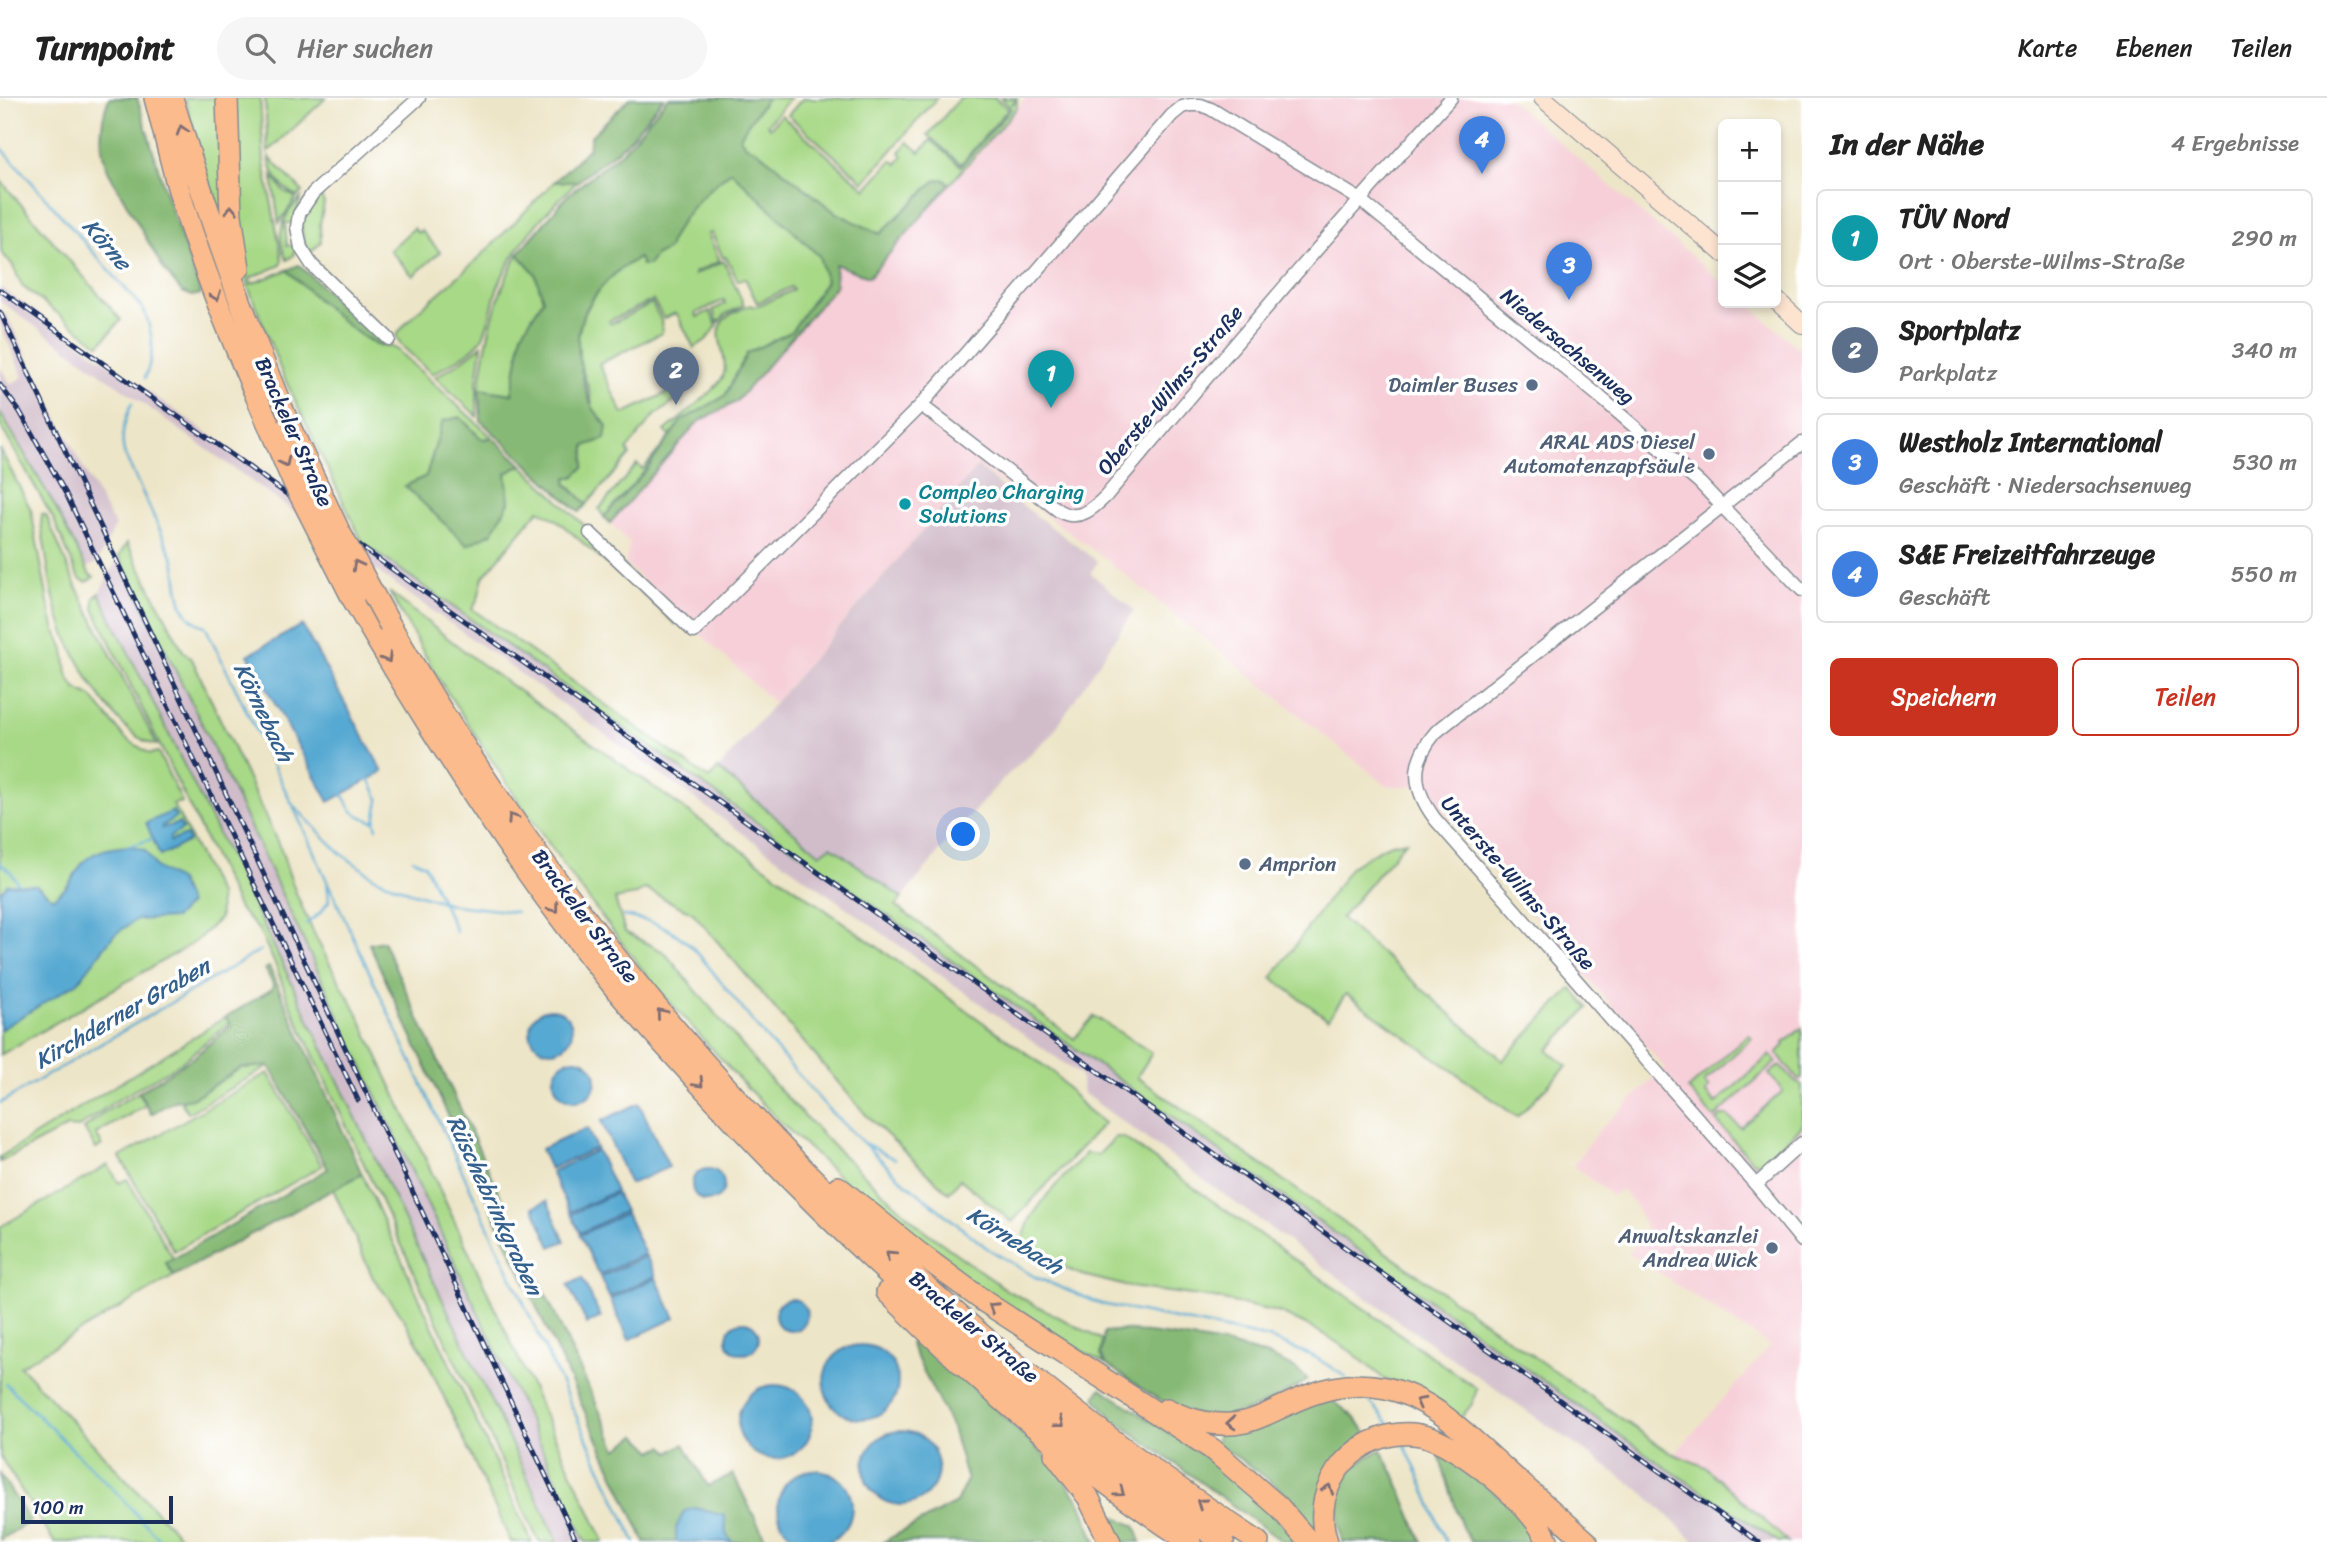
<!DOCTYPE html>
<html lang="de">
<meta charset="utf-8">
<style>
body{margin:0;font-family:Sriracha,sans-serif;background:#f6f6f6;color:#222}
.controls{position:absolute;right:21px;top:21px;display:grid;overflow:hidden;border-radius:10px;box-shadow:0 4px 10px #0003}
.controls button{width:63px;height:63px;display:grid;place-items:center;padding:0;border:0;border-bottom:2px solid #e0e0e0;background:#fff;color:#222;font:35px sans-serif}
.scale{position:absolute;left:21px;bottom:18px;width:152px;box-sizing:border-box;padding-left:7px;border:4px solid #1b2f5e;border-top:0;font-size:19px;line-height:24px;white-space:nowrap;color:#1b2f5e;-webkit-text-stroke:5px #fff;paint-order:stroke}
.you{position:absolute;left:964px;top:737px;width:24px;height:24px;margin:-18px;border:5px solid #fff;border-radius:50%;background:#1a73e8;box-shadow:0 0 0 10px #1a73e833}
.badge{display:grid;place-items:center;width:46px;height:46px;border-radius:50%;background:#c8321e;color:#fff;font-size:23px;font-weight:700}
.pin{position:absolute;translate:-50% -58px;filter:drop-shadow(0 2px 4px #0008)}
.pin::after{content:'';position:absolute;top:37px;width:24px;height:21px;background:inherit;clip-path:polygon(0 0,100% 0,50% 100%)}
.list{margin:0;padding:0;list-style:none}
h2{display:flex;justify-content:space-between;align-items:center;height:91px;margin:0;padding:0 28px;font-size:30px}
h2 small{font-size:23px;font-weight:400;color:#767676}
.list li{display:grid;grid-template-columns:46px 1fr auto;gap:21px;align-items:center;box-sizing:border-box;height:98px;margin:0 14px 14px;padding:0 14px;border:2px solid #e0e0e0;border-radius:10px}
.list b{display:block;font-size:26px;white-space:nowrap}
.list p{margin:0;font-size:23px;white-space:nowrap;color:#767676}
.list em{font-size:23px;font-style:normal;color:#767676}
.actions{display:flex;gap:14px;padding:21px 28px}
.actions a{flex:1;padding:16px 0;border:2px solid #c8321e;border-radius:10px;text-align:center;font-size:24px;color:#c8321e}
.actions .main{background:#c8321e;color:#fff}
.icon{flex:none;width:38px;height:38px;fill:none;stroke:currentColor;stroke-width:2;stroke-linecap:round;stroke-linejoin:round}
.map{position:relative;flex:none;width:1802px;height:1444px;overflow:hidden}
header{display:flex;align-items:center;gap:42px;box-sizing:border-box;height:98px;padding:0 35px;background:#fff;border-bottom:2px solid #e0e0e0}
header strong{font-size:33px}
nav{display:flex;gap:38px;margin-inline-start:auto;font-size:24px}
.search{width:490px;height:63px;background:#f6f6f6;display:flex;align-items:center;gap:18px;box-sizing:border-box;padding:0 24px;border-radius:38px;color:#767676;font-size:26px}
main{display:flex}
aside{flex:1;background:#fff}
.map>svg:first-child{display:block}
.built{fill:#f6cfd8}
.industrial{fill:#d1bdca}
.green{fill:#a8d987;stroke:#628472;stroke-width:2}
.forest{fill:#86b974;stroke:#507469;stroke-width:2}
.water{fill:#57a9d2;stroke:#396c98;stroke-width:2}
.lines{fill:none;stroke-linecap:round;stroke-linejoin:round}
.stream{stroke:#57a9d2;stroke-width:2.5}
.minor-casing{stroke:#848a92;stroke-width:15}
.secondary-casing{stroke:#848a92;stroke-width:20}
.trunk-casing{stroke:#848a92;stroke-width:24}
.minor{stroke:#fff;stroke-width:12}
.secondary{stroke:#fde4d1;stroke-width:18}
.trunk{stroke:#fbbb8d;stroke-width:21}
.rail-casing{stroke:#1b2f5e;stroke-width:5}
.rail{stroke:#fff;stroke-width:2.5;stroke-dasharray:8;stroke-linecap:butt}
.trunk-bridge-casing{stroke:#848a92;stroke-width:24;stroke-linecap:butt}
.trunk-bridge{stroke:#fbbb8d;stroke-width:21}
.oneway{stroke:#806e73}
.service-dot{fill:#5c6f8a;stroke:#fff;stroke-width:2.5}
.culture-dot{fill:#0f9aa8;stroke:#fff;stroke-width:2.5}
.labels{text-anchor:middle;stroke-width:7;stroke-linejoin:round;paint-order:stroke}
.street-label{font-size:21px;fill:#1b2f5e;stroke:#fff}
.service-label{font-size:21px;fill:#4e5e75;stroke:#fff;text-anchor:end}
.culture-label{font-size:21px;fill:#0d838f;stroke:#fff;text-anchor:start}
.water-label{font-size:23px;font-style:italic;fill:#33608c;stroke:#fff}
</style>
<header>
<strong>Turnpoint</strong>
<div class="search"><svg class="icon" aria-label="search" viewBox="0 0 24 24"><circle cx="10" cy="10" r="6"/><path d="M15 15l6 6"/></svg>Hier suchen</div>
<nav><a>Karte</a><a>Ebenen</a><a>Teilen</a></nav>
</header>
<main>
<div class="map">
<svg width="1802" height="1444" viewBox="0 0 1802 1444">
<rect width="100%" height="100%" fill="#fff"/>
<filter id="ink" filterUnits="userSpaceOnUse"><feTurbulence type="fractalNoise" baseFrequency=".0143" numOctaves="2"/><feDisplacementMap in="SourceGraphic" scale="14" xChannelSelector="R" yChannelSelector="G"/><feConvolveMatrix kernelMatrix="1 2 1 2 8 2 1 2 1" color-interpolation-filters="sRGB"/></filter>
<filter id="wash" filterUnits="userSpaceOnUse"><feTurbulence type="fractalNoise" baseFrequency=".00686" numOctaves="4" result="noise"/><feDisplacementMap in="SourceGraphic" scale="28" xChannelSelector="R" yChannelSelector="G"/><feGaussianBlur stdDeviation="1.57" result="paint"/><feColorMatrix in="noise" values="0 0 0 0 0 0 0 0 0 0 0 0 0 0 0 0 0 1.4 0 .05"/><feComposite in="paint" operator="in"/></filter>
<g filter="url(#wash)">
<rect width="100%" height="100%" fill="#ede5c7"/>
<path class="built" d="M1026 0H1508L1723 185V205H1746L1802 253V1444H1780L1670 1361 1770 1248 1629 1155 1646 1131 1635 1107 1621 1091 1612 1097 1573 1068 1598 1033 1665 970 1423 688H1387L1103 459 978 368 774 605 625 465 630 445 610 425 698 324 736 304 835 165 869 178Z"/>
<path class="industrial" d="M0 189 487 532 1659 1365 1779 1444H1696L1641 1393 1392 1218 1083 995 1080 977 0 203Z
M6 216 90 383 115 428 100 459 95 466 87 469 52 403 0 314V270L11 286 23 279 0 226V219Z
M978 368 1018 404 1098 464 1090 475 1134 512 1052 636 1001 683 947 744 902 800 831 749 820 756 718 671Z
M119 458 198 618 586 1444H558L283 867 99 495Z"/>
<path class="green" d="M185 0H222L227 135 206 78Z
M232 0H260L264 65 282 161 281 167 250 180 251 186 287 172 338 219 375 247 389 248 396 251 493 340 482 341 460 319 443 323 426 378 406 388 509 404 506 375 522 367 589 432 677 524 675 526 632 485 630 486 558 423 539 412 483 479 478 501 472 511 709 681 718 671 820 756 831 748 902 800 896 808 1074 941 1094 918 1152 955 1137 979 1669 1354 1706 1369 1788 1444H1779L1659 1365 363 445 282 275 248 188 242 161Z
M265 0H326L268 54Z
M767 0H790L767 27 770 30 781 17 866 91 892 62 897 66 903 58 900 54 908 44 920 54 931 42 961 68 1011 11 1001 0H1017L1011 7 1017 3V10L950 86 943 81 935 83 880 136 836 115 755 51 745 47 740 40C744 28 759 12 767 0Z
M803 0H937L864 84 788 17Z
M960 0H995L1008 11 961 66 928 37Z
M269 59 303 94 297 99C280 88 272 79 269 59Z
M731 73 819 158 826 183 791 234 747 255 725 298 681 323 646 372 604 419 599 411 637 366 643 371 670 339 665 333C680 320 710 297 721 282 734 263 708 236 726 220 732 214 743 211 750 207L755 209 793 192 791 189 757 205 745 180 738 183 726 159 723 160 712 135 708 136 720 163 694 175V177L724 163 744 207 726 216 718 225 713 212 725 206 724 202 696 215 697 219 710 213 717 228 706 242 694 250 677 216 675 215 664 221 653 202 609 223 611 226 652 205 661 222 662 235 599 266 623 316 681 288 680 295 682 298 653 319 627 352 630 357 587 406 566 385 567 378 585 357C584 340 593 325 592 309 592 292 581 274 578 257 573 220 601 182 631 164 642 157 655 157 667 152 679 118 704 95 731 73Z
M272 78 284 93 296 100 279 125Z
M0 82 121 222 99 247 22 188 12 166 1 154Z
M554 84H577C544 115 513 149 497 191 493 203 487 235 481 242 469 257 447 267 432 276L401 247 396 238C412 215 441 194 462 175 494 147 524 114 554 84Z
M320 96 324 105 320 126 321 144 309 156C296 127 302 120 320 96Z
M301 100 293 125H285L287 148 295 147 294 157 287 162C275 138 281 118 301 100Z
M414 130 418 135 421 132 440 154 413 178 390 152Z
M518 156 535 175 543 202 522 235 512 297 479 291C486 244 494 198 518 156Z
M482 247 477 284V318L435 279 460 264Z
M0 314 52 403 90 477 94 479 87 484 80 481 76 474 54 422 0 327Z
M0 351 31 412 48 504 54 529 64 551 67 576 71 584 76 591 92 599 125 640 150 656 158 654 182 704 173 706 219 797 220 820 195 844 0 957Z
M42 416 46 417 77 490 157 647C120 642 73 561 62 527 50 495 47 459 41 426Z
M127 445 183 553 192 561 282 754C298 810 326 861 356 912L604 1444H586L198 618 119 458Z
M389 494 477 563 1054 975 1086 1011 1104 1025 1012 1124 960 1081 949 1095 867 1018 693 815 645 791 635 797 615 801 625 834 664 854 774 986 833 1048 921 1130 1008 1193 1103 1242 1101 1257 1106 1266 1024 1223 885 1121 781 1025 738 980 652 884 577 786 512 693 440 583Z
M99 495 283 867 558 1444H539L288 902 276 868 259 832 239 811 94 511V500Z
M1406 743 1341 820 1503 962 1572 890 1588 910 1548 952 1567 968 1517 1019 1346 896 1328 921 1272 880 1351 769 1380 751 1391 746Z
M226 919 230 924 182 964 111 1006 78 1030 67 1029 0 1064V1059Z
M1802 930V980L1798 982 1777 955 1785 947 1784 945Z
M1749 936 1752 940 1704 984 1709 990 1705 994 1715 1006 1770 957 1776 964 1715 1019 1712 1018 1688 991Z
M1780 967 1795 984 1802 987V1028L1764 1063 1754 1065 1716 1023 1721 1018H1728L1741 1030 1783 993 1769 976Z
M269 968 188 1015 180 1002 193 1000 241 970Z
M268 975 322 1068 174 1153 120 1059Z
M139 994 146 1007 96 1036 102 1047 96 1051 84 1031 103 1015Z
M1116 1039 1124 1040 1477 1291 1472 1306 1460 1321 1384 1281 1353 1255 1324 1236 1281 1215 1214 1200 1130 1189 1082 1177 1041 1160 1021 1147 1030 1121 1048 1096 1086 1055 1098 1057Z
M108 1067 119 1085 127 1081 173 1160 166 1165 174 1178 20 1268 185 1444H54L0 1358V1129Z
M362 1076 532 1444H511L424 1256 401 1216 373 1180 333 1091Z"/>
<path class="forest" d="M109 0H137L167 99 201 196 192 198 182 194 163 170 108 73C98 49 100 24 109 0Z
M630 0H664L624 47 577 84H554L589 50 591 38Z
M668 0H767C760 11 743 30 740 40L745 47 755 51 836 115 880 136 935 83 943 81 950 86 869 179 835 166 836 188 736 304 698 324 610 425 604 419 646 372 681 323 725 298 747 255 791 234 826 183 819 158 731 73C703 95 679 119 667 152L656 157 648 167H642L639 160C613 172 584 203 579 232 575 249 585 297 594 311 597 317 603 322 607 328L605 341 585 348 584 369 574 379H567L566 386 587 406 579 414 481 323 479 291 512 296 522 235 543 202 535 175 518 156 568 97 624 52Z
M299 167 376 239 385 248C360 246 307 191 287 172Z
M460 319 481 341 493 340 522 367 506 375 509 404 492 435 467 447 405 388 426 378 443 323Z
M383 843 617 1351 637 1337 653 1353 663 1348 670 1354 684 1346 708 1388 733 1376 767 1444H732L726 1436 725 1418 695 1410 676 1430V1444H645L369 846Z
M269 869 362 1076 174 1178 166 1165 328 1071 269 968 241 970 193 1000 174 1003 151 1016 139 994 194 959 231 927 226 919 272 891 273 886 265 871Z
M1125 1232C1171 1239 1278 1246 1308 1282 1279 1299 1242 1322 1206 1318 1169 1314 1136 1286 1106 1266L1101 1257 1104 1234Z
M919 1238 1049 1362 1080 1404 1096 1444H883L956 1405 967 1382 952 1330 910 1246Z
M1101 1290 1225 1372 1263 1406 1299 1444H1283L1112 1320 1095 1300Z
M1328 1299 1353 1318 1367 1335 1356 1343 1319 1438C1297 1397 1254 1370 1217 1346V1335Z
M1381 1352 1395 1378 1422 1444H1342C1338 1422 1335 1394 1349 1374 1356 1364 1370 1357 1381 1352Z
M1439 1358 1451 1360 1519 1414 1538 1444H1471L1462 1429Z
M0 1376 30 1423 0 1442Z
M1110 1419H1116L1135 1428 1141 1444H1118Z"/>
<path class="water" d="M302 527 383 674 329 704 248 557Z
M173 713 176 719 162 728V730L179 725 183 731 170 739V743L186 737 189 743 160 758 146 725Z
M130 748 145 752 156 769 179 783 189 806 175 820 136 822 114 837 78 884 0 932V794L8 786 36 787 53 800C71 787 68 786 79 770 90 752 111 749 130 748Z
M530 932a21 21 0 1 1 42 0a21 21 0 1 1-42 0Z
M554 982a21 21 0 1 1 42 0a21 21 0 1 1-42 0Z
M639 1005 669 1069 630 1086 601 1023Z
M587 1030 596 1050 550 1071 541 1051Z
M597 1052 616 1093 570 1114 551 1074Z
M692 1087a16 16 0 1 1 32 0a16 16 0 1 1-32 0Z
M616 1095 625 1113 580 1135 571 1116Z
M547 1103 565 1143 551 1149 533 1109Z
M626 1115 645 1156 599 1177 580 1137Z
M646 1158 656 1178 609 1199 600 1179Z
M582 1180 601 1219 587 1226 568 1187Z
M656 1180 675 1220 629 1242 610 1201Z
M775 1217a16 16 0 1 1 32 0a16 16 0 1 1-32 0Z
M727 1240a16 16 0 1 1 32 0a16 16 0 1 1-32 0Z
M824 1284a37 37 0 1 1 74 0a37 37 0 1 1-74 0Z
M738 1324a37 37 0 1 1 74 0a37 37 0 1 1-74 0Z
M864 1370a37 37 0 1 1 74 0a37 37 0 1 1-74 0Z
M778 1409a37 37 0 1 1 74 0a37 37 0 1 1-74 0Z
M695 1410 725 1418 726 1436 732 1444H676V1430L684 1413Z"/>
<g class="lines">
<path class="stream" d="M0 48 144 212C154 240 155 252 145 280
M132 305C125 322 120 336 124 355L174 462C179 485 175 520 205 528L292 706 340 755 375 780 413 795 454 807 516 814
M369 681 379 701 375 724 377 730
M342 696C353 716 354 717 375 724
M294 710 327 783 329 803 320 815 306 826
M130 748 152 741
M413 761 425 767 456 833
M0 765 10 773 18 785
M327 783 635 1444
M623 818C656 823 673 830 696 853L761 934 829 1012 903 1083 987 1150 1035 1179 1101 1206 1269 1240 1315 1259 1346 1279
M0 1005 261 852
M866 1046 895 1061
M6 1286 115 1393 162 1444
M1363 1296 1393 1330
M1403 1344 1420 1380 1446 1444"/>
</g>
</g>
<g filter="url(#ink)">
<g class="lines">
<defs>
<path id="minor" d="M1451 0C1333 130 1220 264 1106 398 1092 412 1078 424 1059 413L921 307 1172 17 1182 9 1190 7H1201L1211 11 1359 101 1600 299 1700 385 1802 492
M389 241 312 167 301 150 297 129 299 116 313 95 419 0
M1802 345 1436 634C1410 664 1412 690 1435 721L1756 1087 1802 1143
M590 435 694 534 921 307
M1756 1087 1802 1045"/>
<path id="secondary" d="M1543 0 1723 155
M1776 202 1802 226"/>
<path id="trunk" d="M155 0C163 29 170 60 178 89 199 162 228 232 258 302
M172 0C206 111 244 220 289 327
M227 0 231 117 239 170
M353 501C432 638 518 771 618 894 656 939 696 982 736 1025 885 1184 1044 1320 1223 1444
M390 527C604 898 900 1209 1258 1444
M838 1089 919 1155 985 1204 1212 1351 1279 1409 1309 1444
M887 1194C979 1287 1081 1372 1190 1444
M1167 1311C1189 1323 1220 1330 1245 1324 1258 1321 1271 1314 1284 1308 1317 1292 1349 1282 1386 1290 1433 1300 1469 1339 1504 1370 1531 1395 1559 1419 1587 1444
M1055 1356 1088 1399 1110 1444
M1327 1444C1307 1385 1360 1327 1420 1337 1458 1344 1534 1408 1548 1444"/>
</defs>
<use href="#minor" class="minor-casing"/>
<use href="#secondary" class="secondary-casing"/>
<use href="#trunk" class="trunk-casing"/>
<use href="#minor" class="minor"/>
<use href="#secondary" class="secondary"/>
<use href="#trunk" class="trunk"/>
<defs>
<path id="rail" d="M0 192 1759 1444
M0 214 577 1444
M0 287 20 314 66 396 358 1002"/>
</defs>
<use href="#rail" class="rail-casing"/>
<use href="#rail" class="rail"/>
<defs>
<path id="trunk-bridge" d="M258 302 292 381 353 501
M289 327 339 433 390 527"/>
</defs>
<use href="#trunk-bridge" class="trunk-bridge-casing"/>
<use href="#trunk-bridge" class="trunk-bridge"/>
</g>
<defs><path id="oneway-chevron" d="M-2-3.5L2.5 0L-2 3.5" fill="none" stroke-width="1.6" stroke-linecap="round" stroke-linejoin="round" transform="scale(1.75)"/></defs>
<g class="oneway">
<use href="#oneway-chevron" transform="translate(182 32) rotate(-107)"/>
<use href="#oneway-chevron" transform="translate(231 112) rotate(-93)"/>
<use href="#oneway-chevron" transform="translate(216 198) rotate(70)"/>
<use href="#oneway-chevron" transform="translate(285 364) rotate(65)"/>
<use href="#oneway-chevron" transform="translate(357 467) rotate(-118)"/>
<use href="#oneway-chevron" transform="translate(387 560) rotate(59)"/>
<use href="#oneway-chevron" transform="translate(512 720) rotate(-124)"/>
<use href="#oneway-chevron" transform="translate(554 810) rotate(53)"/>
<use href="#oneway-chevron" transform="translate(661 915) rotate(-130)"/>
<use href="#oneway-chevron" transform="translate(699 985) rotate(47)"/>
<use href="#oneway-chevron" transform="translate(890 1157) rotate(-137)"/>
<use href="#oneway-chevron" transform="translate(993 1209) rotate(-147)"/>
<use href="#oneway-chevron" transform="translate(1420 1304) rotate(-152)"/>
<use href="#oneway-chevron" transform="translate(1060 1325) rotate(38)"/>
<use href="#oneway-chevron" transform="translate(1231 1325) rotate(176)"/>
<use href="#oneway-chevron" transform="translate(1328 1391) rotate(-71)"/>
<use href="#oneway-chevron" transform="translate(1120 1394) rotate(37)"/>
<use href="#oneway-chevron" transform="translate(1201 1405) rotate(-145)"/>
</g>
</g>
<g class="service-dot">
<circle cx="1532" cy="287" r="7"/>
<circle cx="1709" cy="356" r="7"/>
<circle cx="1245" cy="766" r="7"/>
<circle cx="1772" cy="1150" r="7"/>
</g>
<circle class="culture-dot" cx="905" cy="406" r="7"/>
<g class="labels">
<g class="street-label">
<text transform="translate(1568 248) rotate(40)" y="7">Niedersachsenweg</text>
<text transform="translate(1170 292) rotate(-50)" y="7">Oberste-Wilms-Straße</text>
<text transform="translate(294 334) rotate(66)" y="7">Brackeler Straße</text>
<text transform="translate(1518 785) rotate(49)" y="7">Unterste-Wilms-Straße</text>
<text transform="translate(585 818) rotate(53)" y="7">Brackeler Straße</text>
<text transform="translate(974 1229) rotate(40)" y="7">Brackeler Straße</text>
</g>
<g class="service-label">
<text x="1518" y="294">Daimler Buses</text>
<text x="1695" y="351">ARAL ADS Diesel<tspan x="1695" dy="24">Automatenzapfsäule</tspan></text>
<text x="1259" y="773" text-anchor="start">Amprion</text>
<text x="1758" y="1145">Anwaltskanzlei<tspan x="1758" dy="24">Andrea Wick</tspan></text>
</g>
<g class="culture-label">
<text x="919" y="401">Compleo Charging<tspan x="919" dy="24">Solutions</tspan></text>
</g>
<g class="water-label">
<text transform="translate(107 146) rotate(49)" y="8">Körne</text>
<text transform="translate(264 614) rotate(64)" y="8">Körnebach</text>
<text transform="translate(122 915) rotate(-30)" y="8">Kirchderner Graben</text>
<text transform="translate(495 1107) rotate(65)" y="8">Rüschebrinkgraben</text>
<text transform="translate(1015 1142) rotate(32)" y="8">Körnebach</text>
</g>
</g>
</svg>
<div class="controls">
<button>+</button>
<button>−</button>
<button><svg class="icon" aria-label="layers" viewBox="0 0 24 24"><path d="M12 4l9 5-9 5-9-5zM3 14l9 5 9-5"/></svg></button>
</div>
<div class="scale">100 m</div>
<div class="you"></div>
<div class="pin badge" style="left:1051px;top:310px;background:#0f9aa8">1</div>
<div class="pin badge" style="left:676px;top:307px;background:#5c6f8a">2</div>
<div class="pin badge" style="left:1569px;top:202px;background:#3f7fe0">3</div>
<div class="pin badge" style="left:1482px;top:76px;background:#3f7fe0">4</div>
</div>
<aside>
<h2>In der Nähe<small>4 Ergebnisse</small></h2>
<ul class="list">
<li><span class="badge" style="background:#0f9aa8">1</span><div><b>TÜV Nord</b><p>Ort · Oberste-Wilms-Straße</p></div><em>290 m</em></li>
<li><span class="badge" style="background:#5c6f8a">2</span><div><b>Sportplatz</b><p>Parkplatz</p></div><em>340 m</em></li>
<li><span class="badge" style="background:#3f7fe0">3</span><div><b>Westholz International</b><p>Geschäft · Niedersachsenweg</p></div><em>530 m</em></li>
<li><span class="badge" style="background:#3f7fe0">4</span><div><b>S&amp;E Freizeitfahrzeuge</b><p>Geschäft</p></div><em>550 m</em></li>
</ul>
<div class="actions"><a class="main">Speichern</a><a>Teilen</a></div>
</aside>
</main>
